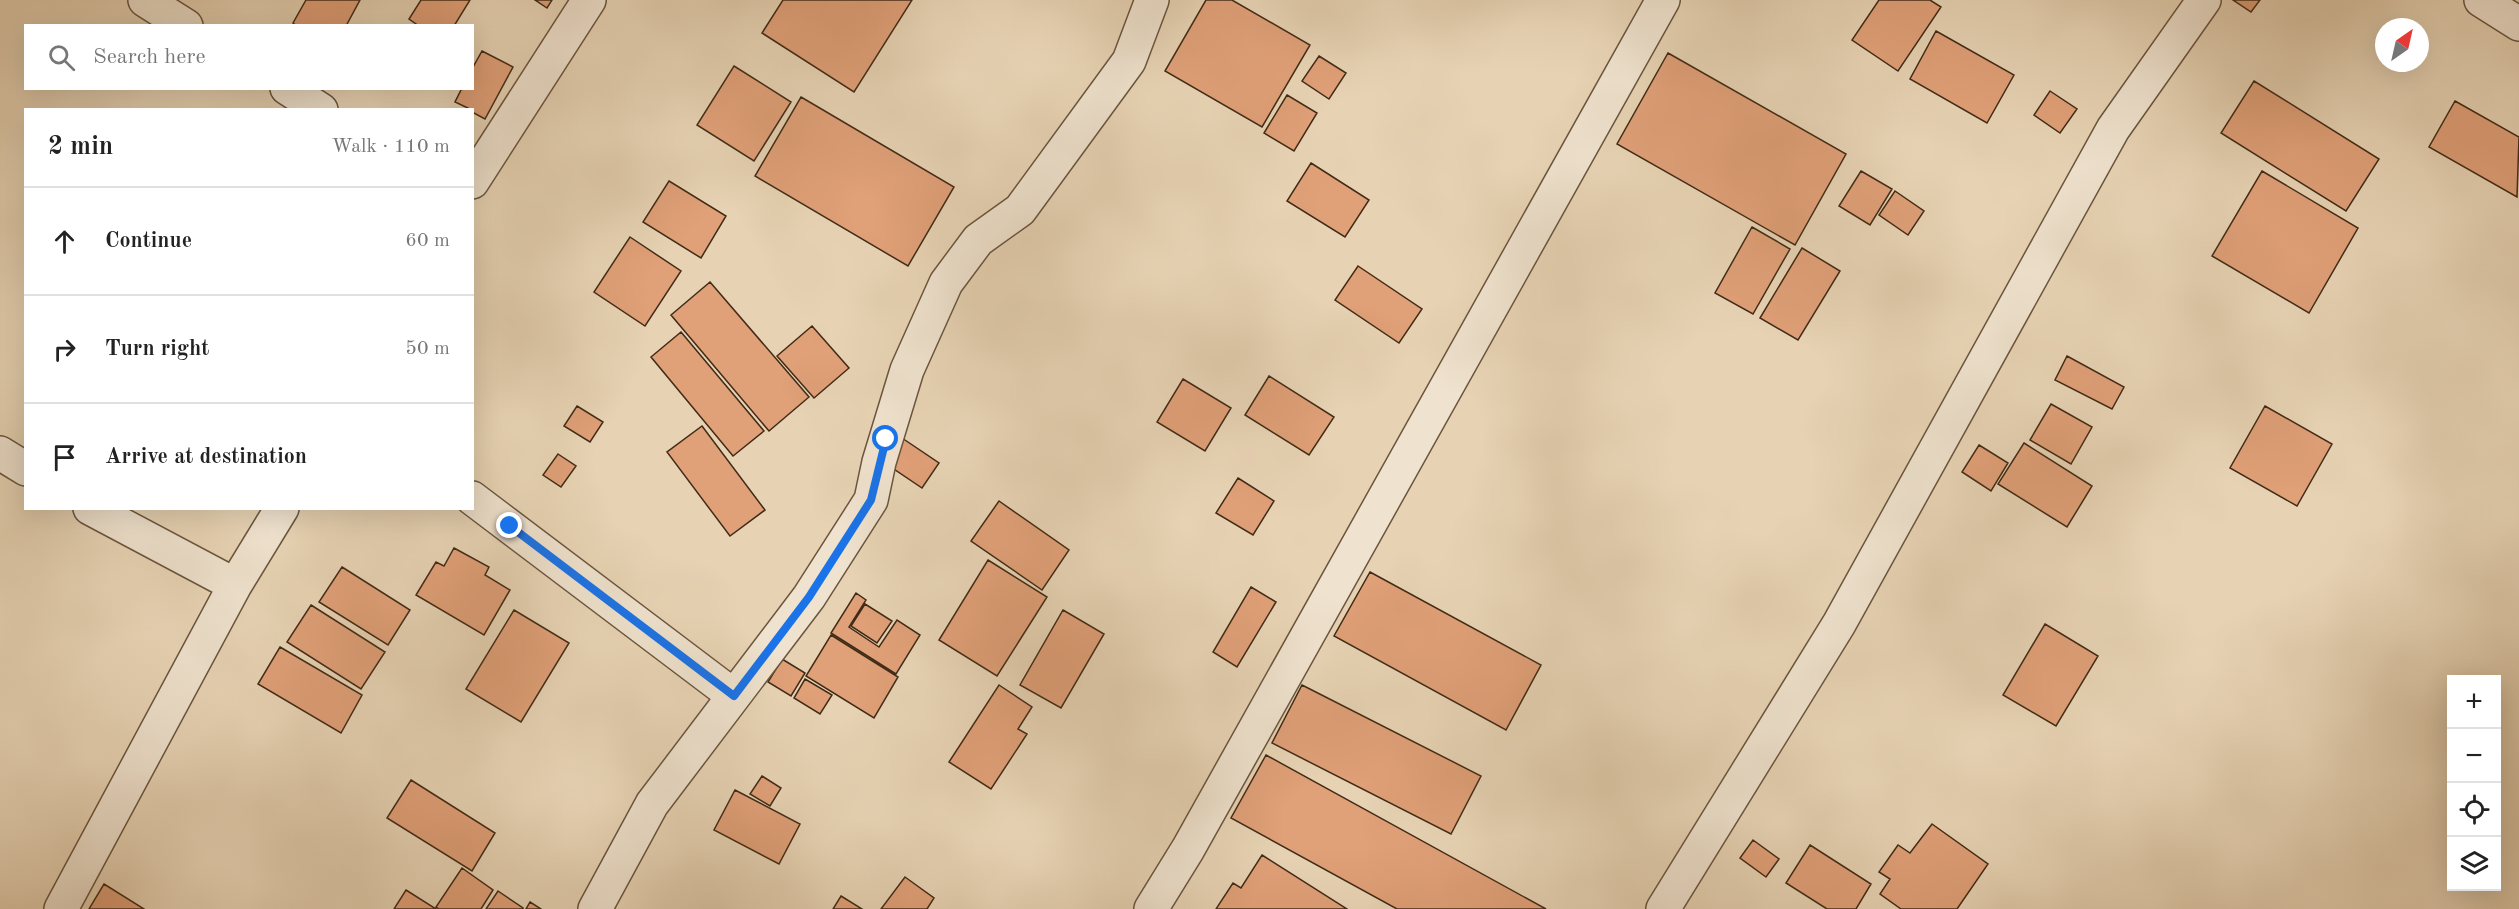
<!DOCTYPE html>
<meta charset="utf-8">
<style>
body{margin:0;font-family:"Old Standard TT",serif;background:#f6f6f6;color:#222}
.controls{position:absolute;right:18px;bottom:18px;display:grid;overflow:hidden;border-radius:0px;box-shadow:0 6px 24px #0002}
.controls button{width:54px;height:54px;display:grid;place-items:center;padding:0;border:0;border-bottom:2px solid #e0e0e0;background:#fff;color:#222;font:30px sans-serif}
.compass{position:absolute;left:2375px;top:18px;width:54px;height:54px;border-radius:50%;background:#fff;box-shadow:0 6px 24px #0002;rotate:34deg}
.stop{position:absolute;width:18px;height:18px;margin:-14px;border:4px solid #1a73e8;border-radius:50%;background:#fff}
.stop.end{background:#1a73e8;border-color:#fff;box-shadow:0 2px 6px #0008}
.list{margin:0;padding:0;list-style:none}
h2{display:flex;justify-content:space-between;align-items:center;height:78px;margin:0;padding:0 24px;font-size:26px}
h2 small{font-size:20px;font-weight:400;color:#767676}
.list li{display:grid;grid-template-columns:39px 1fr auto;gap:18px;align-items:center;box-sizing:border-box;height:108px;padding:0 24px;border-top:2px solid #e0e0e0}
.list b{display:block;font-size:22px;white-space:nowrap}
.list em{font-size:20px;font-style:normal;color:#767676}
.icon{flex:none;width:33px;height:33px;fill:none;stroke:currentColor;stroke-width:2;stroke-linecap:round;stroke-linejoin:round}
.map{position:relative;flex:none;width:2519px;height:909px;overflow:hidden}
.search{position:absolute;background:#fff;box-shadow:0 6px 24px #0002;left:24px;top:24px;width:450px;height:66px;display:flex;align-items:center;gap:15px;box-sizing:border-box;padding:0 21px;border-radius:0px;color:#767676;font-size:22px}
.panel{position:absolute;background:#fff;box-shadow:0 6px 24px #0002;left:24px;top:108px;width:450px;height:402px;border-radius:0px}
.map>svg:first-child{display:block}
.building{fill:#e0a078;stroke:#412b17;stroke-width:1.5}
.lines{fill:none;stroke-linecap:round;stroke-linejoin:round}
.street-casing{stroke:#6a553e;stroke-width:36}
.street{stroke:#efe2ce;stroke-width:33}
.route{stroke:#1a73e8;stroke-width:8}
</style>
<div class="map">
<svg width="2519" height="909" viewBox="0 0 2519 909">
<rect width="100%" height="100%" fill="#e7d3b4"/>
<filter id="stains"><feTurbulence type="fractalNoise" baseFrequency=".00333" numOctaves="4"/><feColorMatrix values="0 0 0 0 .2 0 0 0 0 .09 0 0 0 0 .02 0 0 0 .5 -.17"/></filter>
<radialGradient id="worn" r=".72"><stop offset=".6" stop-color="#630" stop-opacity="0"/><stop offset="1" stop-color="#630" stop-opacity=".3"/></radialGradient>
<path class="building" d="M306 0H360L346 26H297L293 23Z
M421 0H470L454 26H419L409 19Z
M535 0H552L547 8Z
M783 0H912L854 92 762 33Z
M1206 0H1232L1310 45 1262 127 1165 71Z
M1879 0H1930L1941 7 1898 71 1852 40Z
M2233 0H2260L2251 12Z
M1936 31 2014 75 1987 123 1910 79Z
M482 51 513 67 485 119 472 112V110L455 102 462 88H472V69Z
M1668 53 1846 154 1795 245 1617 144Z
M1319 56 1346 73 1329 99 1302 81Z
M734 66 791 102 754 161 697 125Z
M2254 81 2379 159 2346 211 2221 133Z
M2050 91 2077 109 2060 133 2034 115Z
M1287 95 1317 113 1294 151 1264 133Z
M801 97 954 187 908 266 755 176Z
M2455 101 2519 137 2517 197 2429 147Z
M1311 163 1369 200 1345 237 1287 201Z
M1861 171 1892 189 1870 225 1839 206Z
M2262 171 2358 228 2309 313 2212 256Z
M669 181 726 216 701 258 643 222Z
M1895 191 1924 211 1908 235 1879 215Z
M1752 227 1790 249 1753 314 1715 293Z
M630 237 681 271 645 326 594 292Z
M1802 248 1840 271 1798 340 1760 318Z
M1358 266 1422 309 1399 343 1335 300Z
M710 282 809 397 769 431 671 315Z
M812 326 849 368 814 398 777 356Z
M681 332 764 431 733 456 651 357Z
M2067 356 2124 387 2112 409 2055 380Z
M1269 376 1334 417 1309 455 1245 415Z
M1183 379 1231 408 1205 451 1157 422Z
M2051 404 2092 427 2071 464 2030 440Z
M577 406 603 422 590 442 564 426Z
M2265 406 2332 444 2297 506 2230 468Z
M702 426 765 510 730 536 667 452Z
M902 438 939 463 922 488 885 463Z
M2024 443 2092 486 2067 527 1998 484Z
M1979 445 2008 463 1991 491 1962 472Z
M558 454 576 466 561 487 543 475Z
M1238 478 1274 501 1253 535 1216 513Z
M999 501 1069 550 1042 590 971 541Z
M454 548 489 567 485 575 510 590 484 635 416 595 436 562 444 566Z
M988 560 1047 597 997 676 939 640Z
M342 567 410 610 388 645 319 602Z
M1370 572 1541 665 1506 730 1334 636Z
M1251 587 1276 602 1237 667 1213 652Z
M856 593 866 600 849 627 879 647 897 620 920 635 896 674 831 633Z
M865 604 892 621 877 643 851 626Z
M311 605 385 652 361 689 287 642Z
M514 610 569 643 521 722 466 689Z
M1063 610 1104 634 1061 708 1020 685Z
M2045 624 2098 656 2056 726 2003 695Z
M831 635 898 677 874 718 806 676Z
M280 647 362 695 341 733 258 684Z
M782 659 805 673 791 696 768 682Z
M805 679 832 695 820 714 794 698Z
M999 685 1032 707 1018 729 1027 734 991 789 949 762Z
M1302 685 1481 776 1451 834 1272 743Z
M1266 755 1546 909H1397L1231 818Z
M762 776 781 788 770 806 750 794Z
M411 780 495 833 472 871 387 818Z
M735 790 800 824 779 864 714 830Z
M1932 824 1988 864 1957 909H1901L1880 894 1890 879 1879 872 1898 845 1910 853Z
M1753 840 1779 859 1766 877 1740 858Z
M1810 845 1871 884 1856 909H1827L1786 883Z
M1262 855 1347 909H1216L1233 883 1241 888Z
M462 868 493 890 481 909H439L436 907Z
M905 877 934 898 927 909H881Z
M104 884 144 909H89Z
M406 890 436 909H394Z
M498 891 523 908V909H486Z
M841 896 862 909H833Z
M530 902 541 909H526Z"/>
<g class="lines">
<defs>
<path id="street" d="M145 0 186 26
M2481 0 2519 24
M287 88 321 110
M472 182 589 0
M0 453 26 469
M472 498 734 696
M90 508 235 585
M61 909 235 585 282 508
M595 909 652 804 809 597 871 500 879 462 907 370 946 283 978 240 1020 210 1129 61 1152 0
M1151 909 1188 849 1663 0
M1663 909 1839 624 2113 129 2204 0"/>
</defs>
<use href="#street" class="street-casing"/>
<use href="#street" class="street"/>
</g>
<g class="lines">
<path class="route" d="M510 526 734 696 809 597 871 500 886 439"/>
</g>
<rect width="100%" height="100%" filter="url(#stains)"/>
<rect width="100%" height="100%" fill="url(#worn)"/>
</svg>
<div class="controls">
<button>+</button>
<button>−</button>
<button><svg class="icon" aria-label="locate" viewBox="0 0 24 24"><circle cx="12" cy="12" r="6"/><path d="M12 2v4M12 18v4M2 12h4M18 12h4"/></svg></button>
<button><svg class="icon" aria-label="layers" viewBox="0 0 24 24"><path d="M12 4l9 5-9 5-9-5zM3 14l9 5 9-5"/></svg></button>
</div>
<svg class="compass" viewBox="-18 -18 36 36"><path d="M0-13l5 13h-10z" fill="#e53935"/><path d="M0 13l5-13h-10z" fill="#767676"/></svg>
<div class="stop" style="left:886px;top:439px"></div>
<div class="stop end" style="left:510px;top:526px"></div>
<div class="search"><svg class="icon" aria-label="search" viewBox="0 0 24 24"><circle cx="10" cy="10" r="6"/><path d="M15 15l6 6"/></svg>Search here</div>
<section class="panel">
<h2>2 min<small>Walk · 110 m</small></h2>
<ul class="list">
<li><svg class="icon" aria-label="ahead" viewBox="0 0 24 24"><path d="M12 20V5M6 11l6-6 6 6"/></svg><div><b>Continue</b></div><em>60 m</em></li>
<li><svg class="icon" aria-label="right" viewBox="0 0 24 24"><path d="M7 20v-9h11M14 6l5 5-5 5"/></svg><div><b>Turn right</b></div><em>50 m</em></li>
<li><svg class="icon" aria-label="arrive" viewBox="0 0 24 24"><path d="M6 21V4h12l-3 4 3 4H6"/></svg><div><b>Arrive at destination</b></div></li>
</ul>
</section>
</div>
